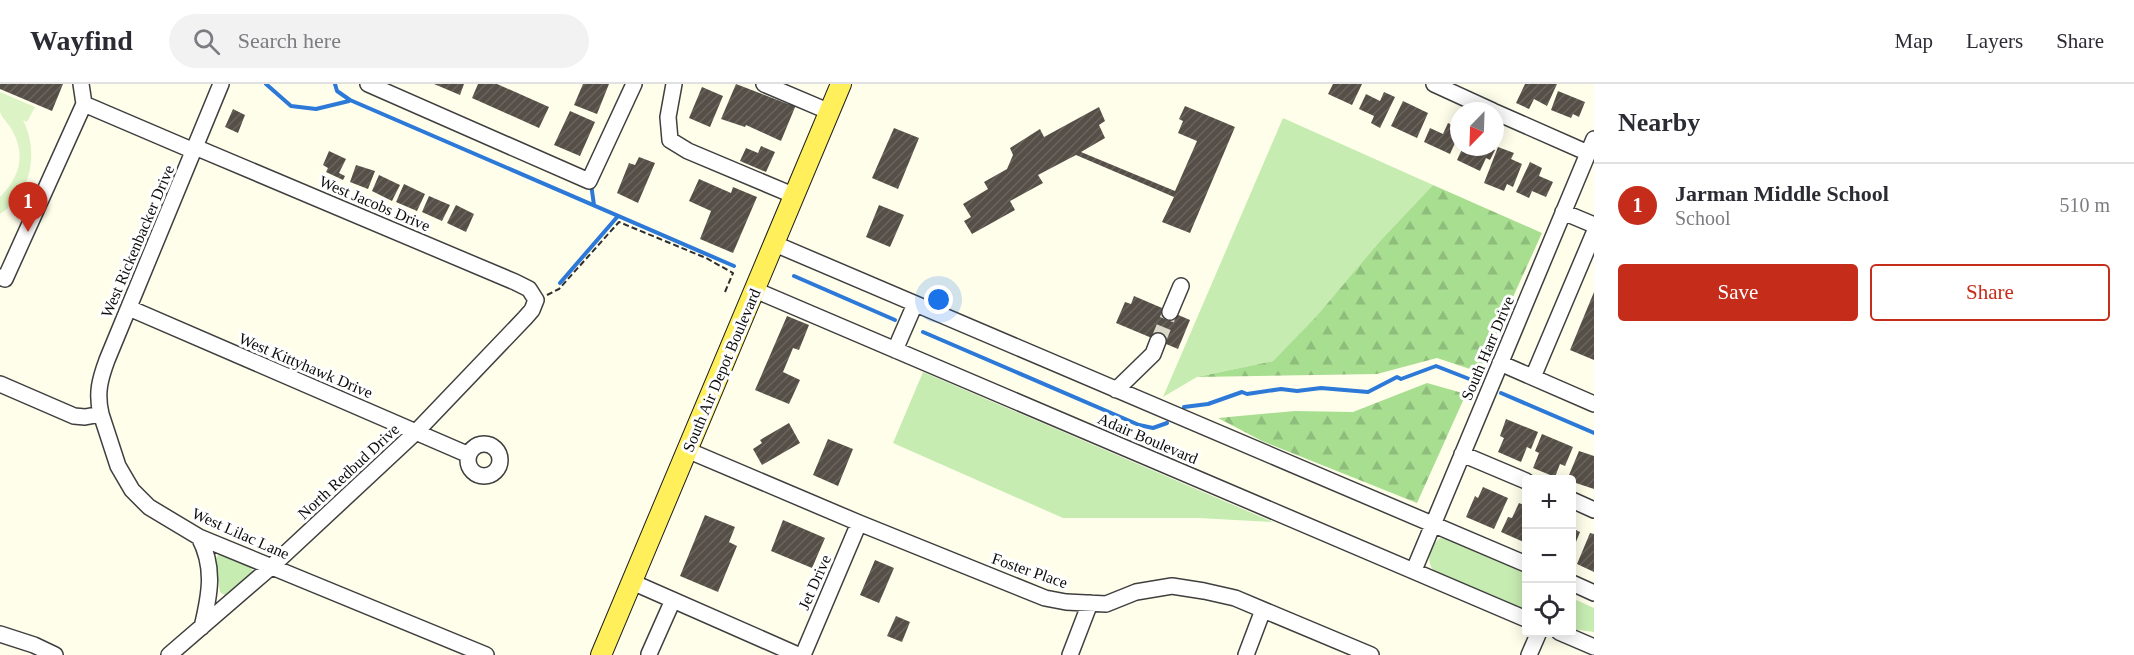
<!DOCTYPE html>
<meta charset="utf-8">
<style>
body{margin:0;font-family:"Times New Roman",serif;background:#f2f2f3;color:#2b2b33}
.controls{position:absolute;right:18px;bottom:18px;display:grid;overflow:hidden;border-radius:6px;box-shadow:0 3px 15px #0003}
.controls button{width:54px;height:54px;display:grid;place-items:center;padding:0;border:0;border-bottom:2px solid #e1e1e2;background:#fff;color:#2b2b33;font:30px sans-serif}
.compass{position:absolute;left:1450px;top:18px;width:54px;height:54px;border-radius:50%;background:#fff;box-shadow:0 3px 15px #0003;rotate:203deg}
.you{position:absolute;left:939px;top:216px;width:21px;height:21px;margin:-15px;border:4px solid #fff;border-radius:50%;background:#1a73e8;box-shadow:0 0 0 9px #1a73e833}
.badge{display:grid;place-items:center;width:39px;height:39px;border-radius:50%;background:#c62c1a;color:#fff;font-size:20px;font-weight:700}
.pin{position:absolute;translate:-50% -50px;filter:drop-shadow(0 2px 3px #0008)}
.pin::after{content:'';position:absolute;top:32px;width:21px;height:18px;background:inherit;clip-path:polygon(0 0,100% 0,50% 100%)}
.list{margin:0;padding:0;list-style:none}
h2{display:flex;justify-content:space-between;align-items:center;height:78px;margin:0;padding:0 24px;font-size:26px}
h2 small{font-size:20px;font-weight:400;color:#7c7c81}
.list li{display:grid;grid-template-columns:39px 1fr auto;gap:18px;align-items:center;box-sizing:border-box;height:84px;padding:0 24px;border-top:2px solid #e1e1e2}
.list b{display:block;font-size:22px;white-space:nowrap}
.list p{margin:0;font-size:20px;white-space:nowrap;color:#7c7c81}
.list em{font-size:20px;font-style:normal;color:#7c7c81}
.actions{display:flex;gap:12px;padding:18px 24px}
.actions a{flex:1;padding:14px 0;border:2px solid #c62c1a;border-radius:6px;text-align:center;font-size:21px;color:#c62c1a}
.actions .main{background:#c62c1a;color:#fff}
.icon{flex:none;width:33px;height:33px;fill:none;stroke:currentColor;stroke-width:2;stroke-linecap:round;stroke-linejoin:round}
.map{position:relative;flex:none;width:1594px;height:571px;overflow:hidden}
header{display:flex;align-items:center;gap:36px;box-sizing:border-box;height:84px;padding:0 30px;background:#fff;border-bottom:2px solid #e1e1e2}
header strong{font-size:28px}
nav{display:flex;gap:33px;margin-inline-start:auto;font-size:21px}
.search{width:420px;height:54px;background:#f2f2f3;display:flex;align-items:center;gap:15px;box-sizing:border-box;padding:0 21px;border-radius:33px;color:#7c7c81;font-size:22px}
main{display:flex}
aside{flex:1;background:#fff}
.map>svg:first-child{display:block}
.grass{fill:#c7ecb2}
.forest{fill:url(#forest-firs)}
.pitch{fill:#dcf3c5}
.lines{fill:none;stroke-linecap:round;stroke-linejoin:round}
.stream{stroke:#2d79d8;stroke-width:4}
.building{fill:url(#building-hatch)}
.minor-tunnel{stroke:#dbdaca;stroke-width:15;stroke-dasharray:15 8;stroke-linecap:butt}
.minor-casing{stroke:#3f3f3f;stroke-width:18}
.major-casing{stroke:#1d1d1d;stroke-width:22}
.path{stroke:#2e2e2e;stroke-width:2;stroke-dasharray:6 3;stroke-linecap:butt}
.minor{stroke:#fff;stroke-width:15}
.major{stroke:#fff05b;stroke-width:20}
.labels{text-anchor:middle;stroke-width:6;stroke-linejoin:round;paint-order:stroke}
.street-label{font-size:16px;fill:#0c0c0c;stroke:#fff}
</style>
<header>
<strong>Wayfind</strong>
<div class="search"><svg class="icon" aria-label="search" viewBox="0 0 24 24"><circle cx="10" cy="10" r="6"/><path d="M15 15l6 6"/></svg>Search here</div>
<nav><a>Map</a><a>Layers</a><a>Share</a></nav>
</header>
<main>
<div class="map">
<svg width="1594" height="571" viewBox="0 0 1594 571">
<defs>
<pattern id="forest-firs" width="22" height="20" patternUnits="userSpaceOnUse" patternTransform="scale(1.5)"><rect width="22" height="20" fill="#a7de90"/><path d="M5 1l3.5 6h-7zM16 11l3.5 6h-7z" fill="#8fbd7b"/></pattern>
<pattern id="building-hatch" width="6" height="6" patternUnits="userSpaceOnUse" patternTransform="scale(1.5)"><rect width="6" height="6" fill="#564f48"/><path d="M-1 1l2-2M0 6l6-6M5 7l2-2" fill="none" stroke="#69645e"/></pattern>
</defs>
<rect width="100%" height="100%" fill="#fffeeb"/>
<path class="grass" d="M1283 34 1433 101 1381 156 1317 233 1273 277 1197 293 1163 313Z
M923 288 1273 438 1198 434H1063L893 359Z
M1440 454 1449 455 1526 488V526L1434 487C1425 477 1430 462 1440 454Z
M219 470 249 482 253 487 249 492 226 512 220 508 215 475Z
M1572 514 1594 524V548L1572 545Z"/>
<path class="forest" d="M1433 101 1542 149 1479 288 1437 274 1377 290 1197 293 1273 277 1316 233 1381 156Z
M1427 299 1466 310 1417 419 1262 357 1218 334 1295 327 1353 328Z"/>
<path class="pitch" d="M0 8 35 23 27 38 23 36C39 68 32 110 0 130V113C19 94 26 72 13 48 10 41 2 34 0 28 0 22 0 14 0 8Z"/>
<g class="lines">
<path class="stream" d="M266 0 291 22 316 25 349 17
M335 0 337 7 350 16 734 182
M591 100 594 121
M794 192 895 236
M560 199 618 132
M923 248 1139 341 1153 344 1167 339
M1501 309 1594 349
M1184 323 1208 320 1242 308 1247 310 1281 305 1297 307 1321 304 1368 308 1397 293 1401 295 1436 282 1477 298"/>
</g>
<path class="building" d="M0 0H63L52 27 0 5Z
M434 0H464L460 11Z
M478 0H497L549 23 539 44 472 14Z
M583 0H609L597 30 574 21Z
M736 0 788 20 791 13 798 16 781 57 746 41 745 43 721 35Z
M1333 0H1362L1352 21 1328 10Z
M1525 0H1557L1547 22 1534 15 1529 25 1516 19Z
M702 3 723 12 710 43 689 34Z
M1558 7 1585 18 1579 33 1573 30 1571 34 1551 26Z
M1384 8 1395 13 1380 44 1371 39 1374 32 1359 25 1366 10 1380 17Z
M1403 17 1428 29 1417 54 1391 42Z
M1185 22 1235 43 1190 149 1162 138 1174 113 1076 71 1038 91 1043 99 1010 117 1015 126 972 150 964 137 971 133 963 120 988 105 984 98 1007 85 1013 71 1010 64 1040 45 1044 53 1099 23 1105 37 1099 41 1105 54 1081 68 1175 107 1197 57 1178 49 1183 37 1179 35Z
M233 25 245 31 238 49 225 43Z
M570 27 595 38 580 72 554 61Z
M1448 39 1459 44V50L1450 70 1424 58 1430 44 1443 50Z
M894 44 919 54 898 105 872 94Z
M761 62 775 68 766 88 740 77 746 64 758 69Z
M1463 63H1489L1495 66 1490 76 1486 74 1480 87 1457 76Z
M1498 63 1514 69 1511 75 1522 80 1513 103 1507 100 1504 107 1484 99Z
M329 67 346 75 339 89 345 92 343 96 326 88 328 84 323 81Z
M639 73 655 79 638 119 617 109 629 79 635 81Z
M1530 78 1542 84 1539 92 1553 98 1546 113 1532 107 1529 114 1516 108Z
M356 81 375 87 368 105 350 98Z
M379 91 400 101 392 117 372 107Z
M699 95 731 109 733 103 757 113 733 169 700 155 711 127 689 117Z
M404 100 425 110 417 127 396 118Z
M429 112 450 121 442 137 422 128Z
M456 121 474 130 466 148 447 139Z
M879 121 904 131 890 163 866 153Z
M1594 208V276L1570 266Z
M1134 212 1190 236 1178 265 1116 239 1125 218 1131 220Z
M787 232 809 241 799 266 793 264 783 288 800 296 789 320 755 306Z
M1506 335 1538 348 1531 365 1527 363 1521 378 1498 368 1504 354 1500 352Z
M789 339 800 359 762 381 753 365 762 359 760 356Z
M1542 350 1573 363 1565 382 1560 380 1555 393 1533 384 1539 369 1535 367Z
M828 355 853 365 838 402 813 391Z
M1579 367 1594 372V405L1567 396Z
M1483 403 1508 414 1494 445 1466 433 1475 412 1478 414Z
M1519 419 1526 422V459L1501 448 1508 433 1512 434Z
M705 431 735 443 729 458 737 462 718 508 680 492Z
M783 436 825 454 812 484 771 467Z
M1572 444 1580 448 1572 468Z
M1590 449 1594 450V488L1577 480Z
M875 476 894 484 879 519 860 511Z
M896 532 910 538 902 558 887 552Z"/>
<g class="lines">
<path class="minor-tunnel" d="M1158 257 1170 228"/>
<defs>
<path id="minor" d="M368 0 589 97 634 0
M674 0 668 33 670 56 688 67 795 112
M764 0 830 28
M1434 0 1493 27
M84 20 194 67
M1495 28 1588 69
M1563 128 1594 141
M775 160 1526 480
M0 193 5 195 84 20 81 0
M755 206 1526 535
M129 224 469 371
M1170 228 1181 202
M895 266 915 220
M1500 279 1594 320
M1533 293 1594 149
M0 300 74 332 85 333 101 330 118 382 132 406 149 423 199 453 486 571
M1116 306 1153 270 1158 257
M101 330C96 309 100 295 107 276L221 0
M468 376a16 16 0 1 1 32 0a16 16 0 1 1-32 0Z
M687 366 859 439 1045 514 1066 518 1106 520 1136 508 1172 502 1204 507 1235 514 1371 571
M1462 370 1526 397
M1572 416 1594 426
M199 453C215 483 210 510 202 543
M1414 486 1594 55
M632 498 798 571
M1572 499 1594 509
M1559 548 1594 563
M0 550 34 561 55 571
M649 570 673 516
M169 571 271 483 416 348 525 234 532 226 536 216 529 205 515 198 195 63
M803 571 859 439
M1070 571 1090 519
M1246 571 1263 526
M1529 571 1539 548"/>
<path id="major" d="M601 571 841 0"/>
</defs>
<use href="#minor" class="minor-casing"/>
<use href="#major" class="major-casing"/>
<path class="path" d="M547 211 559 205 619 138 706 174 733 189 725 208"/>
<use href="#minor" class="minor"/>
<use href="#major" class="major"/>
</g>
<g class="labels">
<g class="street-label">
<text transform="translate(375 119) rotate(23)" y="6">West Jacobs Drive</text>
<text transform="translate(137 157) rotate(-67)" y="6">West Rickenbacker Drive</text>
<text transform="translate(1487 264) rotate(-67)" y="6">South Harr Drive</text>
<text transform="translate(306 281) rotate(23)" y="6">West Kittyhawk Drive</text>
<text transform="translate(721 286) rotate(-67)" y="6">South Air Depot Boulevard</text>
<text transform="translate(1148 354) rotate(23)" y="6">Adair Boulevard</text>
<text transform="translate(348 387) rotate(-43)" y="6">North Redbud Drive</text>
<text transform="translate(241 449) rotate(24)" y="6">West Lilac Lane</text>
<text transform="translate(1030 486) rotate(19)" y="6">Foster Place</text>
<text transform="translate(814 498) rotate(-66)" y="6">Jet Drive</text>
</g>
</g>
</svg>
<div class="controls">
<button>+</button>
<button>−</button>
<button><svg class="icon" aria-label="locate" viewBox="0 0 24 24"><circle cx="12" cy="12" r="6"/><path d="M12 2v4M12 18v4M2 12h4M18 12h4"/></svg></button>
</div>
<svg class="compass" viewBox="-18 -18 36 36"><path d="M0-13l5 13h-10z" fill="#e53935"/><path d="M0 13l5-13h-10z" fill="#7c7c81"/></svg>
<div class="you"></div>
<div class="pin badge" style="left:28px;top:148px">1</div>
</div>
<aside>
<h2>Nearby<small></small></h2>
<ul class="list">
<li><span class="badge">1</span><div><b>Jarman Middle School</b><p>School</p></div><em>510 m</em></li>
</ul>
<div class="actions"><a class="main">Save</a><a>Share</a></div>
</aside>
</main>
